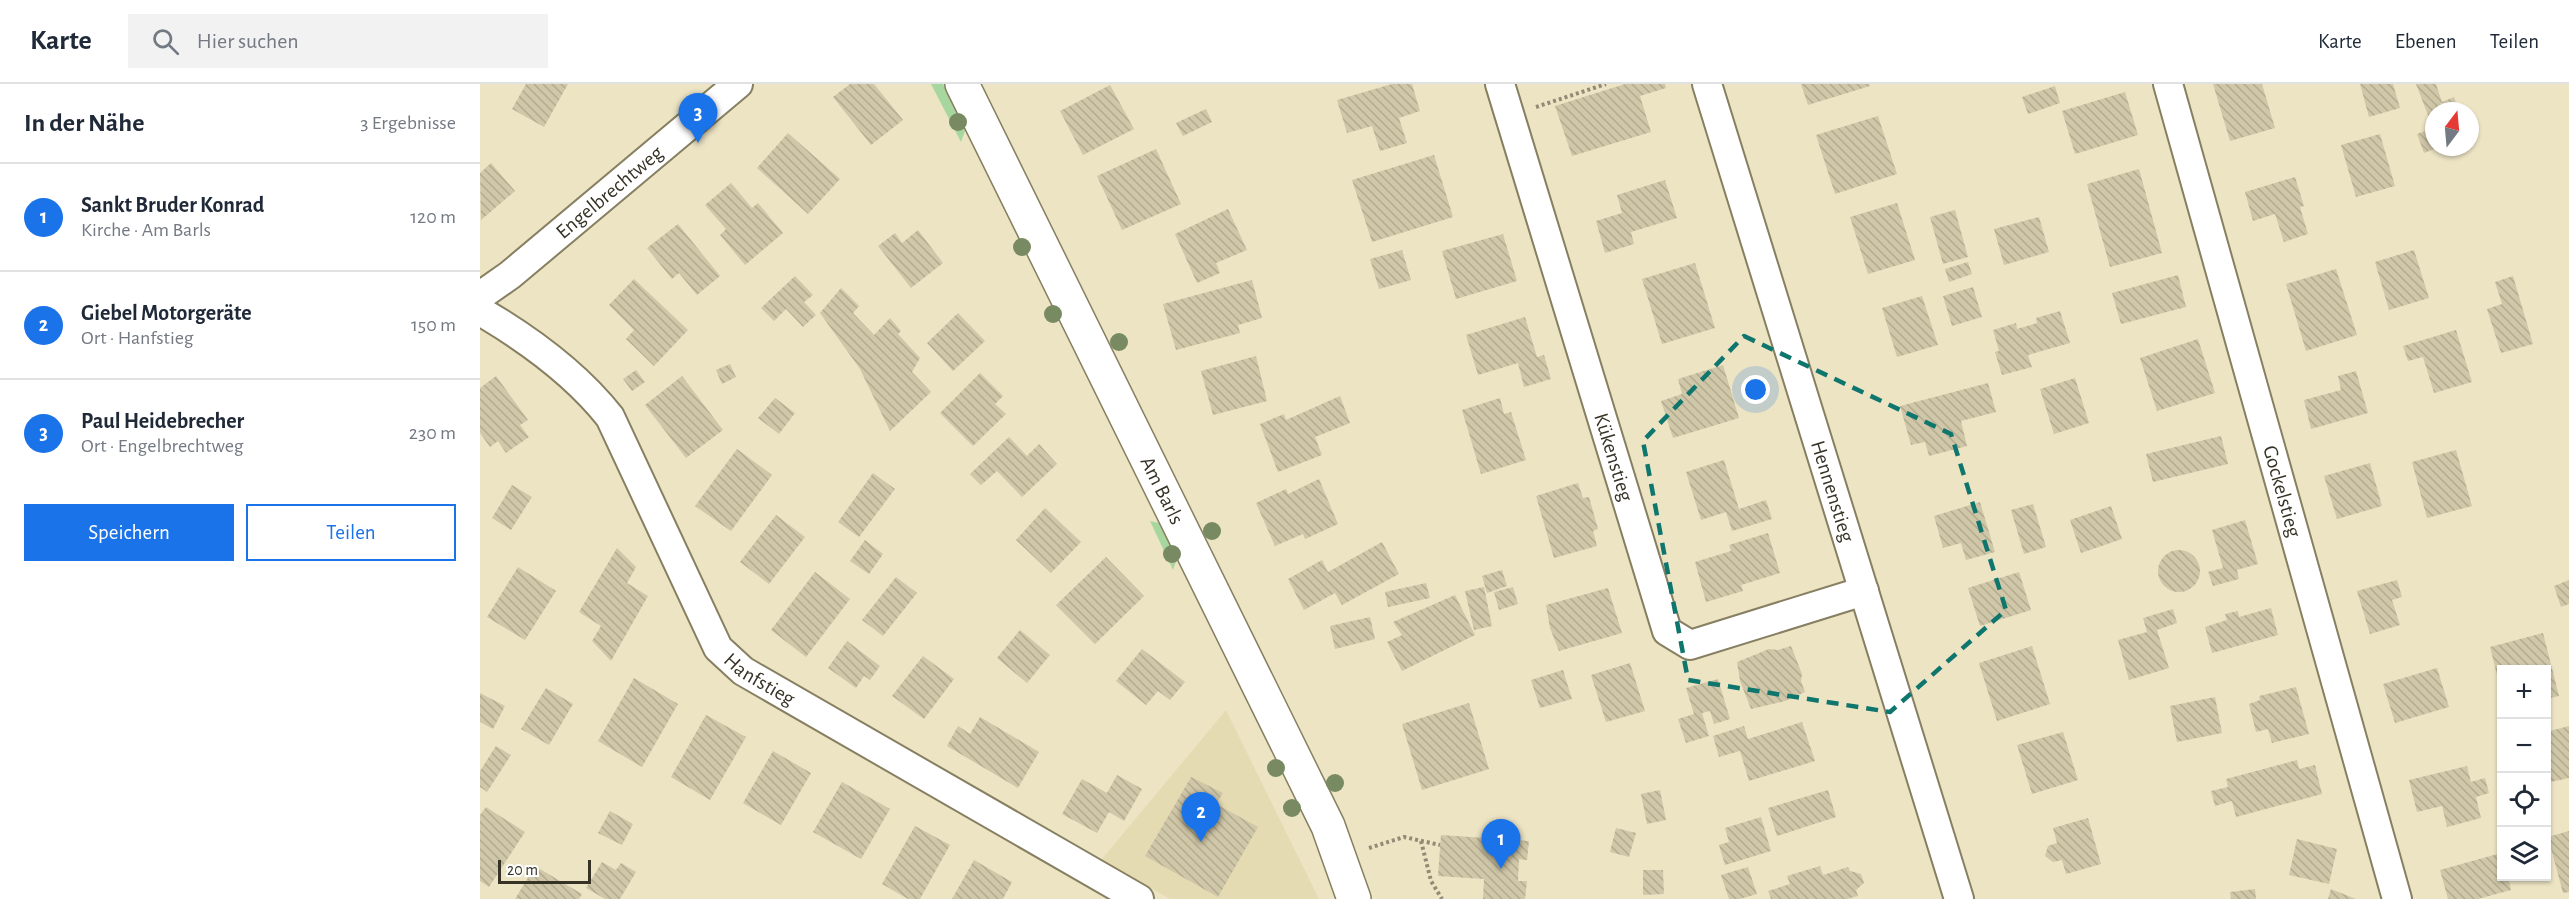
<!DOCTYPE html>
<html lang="de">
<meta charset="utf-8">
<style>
body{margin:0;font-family:"Alegreya Sans",sans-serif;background:#f2f2f3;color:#1f2937}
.controls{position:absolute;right:18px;bottom:18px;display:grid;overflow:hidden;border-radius:0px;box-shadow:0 2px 4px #0004}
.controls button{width:54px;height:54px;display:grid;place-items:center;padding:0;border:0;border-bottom:2px solid #e0e1e3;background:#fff;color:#1f2937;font:30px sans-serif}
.compass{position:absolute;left:1945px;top:18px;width:54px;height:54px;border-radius:50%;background:#fff;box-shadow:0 2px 4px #0004;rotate:16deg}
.scale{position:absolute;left:18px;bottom:15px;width:93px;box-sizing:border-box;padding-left:6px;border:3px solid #363326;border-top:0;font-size:16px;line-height:21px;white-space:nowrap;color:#363326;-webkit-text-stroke:4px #fff;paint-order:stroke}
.you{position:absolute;left:1276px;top:306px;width:21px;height:21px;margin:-15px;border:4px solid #fff;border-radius:50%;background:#1a73e8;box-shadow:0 0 0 9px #1a73e833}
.badge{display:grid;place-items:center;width:39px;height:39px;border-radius:50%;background:#1a73e8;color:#fff;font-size:20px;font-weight:700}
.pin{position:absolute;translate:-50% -50px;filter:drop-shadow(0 2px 3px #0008)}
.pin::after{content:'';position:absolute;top:32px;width:21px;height:18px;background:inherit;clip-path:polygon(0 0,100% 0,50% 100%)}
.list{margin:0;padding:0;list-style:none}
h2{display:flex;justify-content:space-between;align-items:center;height:78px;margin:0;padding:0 24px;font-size:26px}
h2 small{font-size:20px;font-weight:400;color:#747a83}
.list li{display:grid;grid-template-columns:39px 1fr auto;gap:18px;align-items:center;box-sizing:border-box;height:108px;padding:0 24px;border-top:2px solid #e0e1e3}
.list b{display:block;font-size:22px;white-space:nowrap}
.list p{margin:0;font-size:20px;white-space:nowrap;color:#747a83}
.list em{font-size:20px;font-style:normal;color:#747a83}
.actions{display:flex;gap:12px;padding:18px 24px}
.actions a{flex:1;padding:14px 0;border:2px solid #1a73e8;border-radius:0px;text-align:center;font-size:21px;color:#1a73e8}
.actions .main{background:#1a73e8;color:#fff}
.icon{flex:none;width:33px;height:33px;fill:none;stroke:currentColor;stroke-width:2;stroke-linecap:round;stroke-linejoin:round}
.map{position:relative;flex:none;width:2089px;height:815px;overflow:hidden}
header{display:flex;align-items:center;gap:36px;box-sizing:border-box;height:84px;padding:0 30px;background:#fff;border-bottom:2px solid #e0e1e3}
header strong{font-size:28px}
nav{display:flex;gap:33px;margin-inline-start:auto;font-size:21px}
.search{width:420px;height:54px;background:#f2f2f3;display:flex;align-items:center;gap:15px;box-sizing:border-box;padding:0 21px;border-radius:0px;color:#747a83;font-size:22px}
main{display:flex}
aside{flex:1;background:#fff}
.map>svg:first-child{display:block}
.built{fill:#e5dbb3}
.green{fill:#a7d79e}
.building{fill:url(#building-back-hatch)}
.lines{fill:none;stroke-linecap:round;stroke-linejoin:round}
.minor-casing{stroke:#867f61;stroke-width:32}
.tertiary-casing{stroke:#867f61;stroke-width:36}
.path{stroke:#918b75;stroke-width:4;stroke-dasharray:3 3;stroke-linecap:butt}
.minor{stroke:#fff;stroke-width:28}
.tertiary{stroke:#fff;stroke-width:33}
.tree{fill:#788a61}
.marked{fill:none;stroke:#0f766e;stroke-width:4.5;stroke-dasharray:12 8;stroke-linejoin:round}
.labels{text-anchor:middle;stroke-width:6;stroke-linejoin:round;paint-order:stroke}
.street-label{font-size:21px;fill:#363326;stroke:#fff}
</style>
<header>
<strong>Karte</strong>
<div class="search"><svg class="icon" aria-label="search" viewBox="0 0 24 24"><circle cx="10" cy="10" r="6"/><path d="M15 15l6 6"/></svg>Hier suchen</div>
<nav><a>Karte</a><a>Ebenen</a><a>Teilen</a></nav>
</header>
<main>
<aside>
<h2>In der Nähe<small>3 Ergebnisse</small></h2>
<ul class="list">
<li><span class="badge">1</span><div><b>Sankt Bruder Konrad</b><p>Kirche · Am Barls</p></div><em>120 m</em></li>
<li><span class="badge">2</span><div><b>Giebel Motorgeräte</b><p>Ort · Hanfstieg</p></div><em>150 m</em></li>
<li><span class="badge">3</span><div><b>Paul Heidebrecher</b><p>Ort · Engelbrechtweg</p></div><em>230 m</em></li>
</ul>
<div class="actions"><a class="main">Speichern</a><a>Teilen</a></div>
</aside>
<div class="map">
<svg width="2089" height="815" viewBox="0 0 2089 815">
<defs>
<pattern id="building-back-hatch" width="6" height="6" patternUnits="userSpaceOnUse" patternTransform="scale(1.5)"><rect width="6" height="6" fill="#d0c7a8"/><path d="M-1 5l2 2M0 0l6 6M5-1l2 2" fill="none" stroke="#b3ab90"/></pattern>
</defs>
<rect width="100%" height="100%" fill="#ede4c4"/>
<path class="built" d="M746 626 839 815H690L621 776Z"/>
<path class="green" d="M451 0H463L486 44 481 58Z
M670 437 683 440 698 472 693 486Z"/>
<path class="building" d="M46 0H88L64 43 32 25Z
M370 0H394L423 36 391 61 353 13Z
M912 0H932L940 27 919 34 927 59 900 67 892 42 867 49 857 16Z
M1145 0H1185L1186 4 1160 12 1171 48 1092 72 1075 22Z
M1321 0H1389L1390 2 1328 21Z
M1733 0H1782L1795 44 1750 57Z
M1880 0H1913L1920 24 1889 33Z
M1936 0H1956L1962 18 1974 13 1979 27H1954V63H1959L1944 69 1937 50 1953 44Z
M630 1 654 45 603 71 580 27Z
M1575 2 1580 19 1548 30 1542 13Z
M1645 8 1658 51 1595 70 1582 27Z
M726 25 732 38 703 52 696 39Z
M1398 32 1417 90 1355 110 1336 51Z
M308 49 360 95 328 130 277 84Z
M1900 50 1915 102 1876 113 1861 61Z
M676 65 701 120 642 146 617 92Z
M954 71 973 133 892 158 872 96Z
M11 79 35 107 1 136 0 89Z
M1659 85 1682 169 1630 183 1607 100Z
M1815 93 1824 122 1820 123 1828 150 1804 158 1795 130 1773 137 1765 108Z
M1185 96 1197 134 1151 148 1154 160 1125 169 1116 137 1142 129 1137 111Z
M251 99 272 124 278 119 303 149 265 181 240 151 246 145 225 121Z
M1417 119 1435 176 1388 190 1370 133Z
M748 125 767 166 736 179 740 189 717 199 695 150Z
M1475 126 1488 173 1463 180 1450 133Z
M1559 133 1569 168 1524 181 1514 145Z
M198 140 240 192 217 211 199 189 192 195 167 164Z
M438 146 463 179 431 204 398 162 415 149 422 159Z
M1023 150 1037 197 976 215 962 167Z
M922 166 931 196 899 205 890 175Z
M1934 166 1949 214 1909 226 1895 178Z
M1488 178 1492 190 1469 198 1465 185Z
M1215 179 1235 244 1182 260 1162 195Z
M1856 185 1877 251 1826 267 1806 200Z
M1698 191 1706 223 1641 240 1632 209Z
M315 192 333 211 324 218 336 231 323 243 306 225 294 237 281 224Z
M2033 192 2053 260 2021 269 2007 225 2022 220 2015 198Z
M154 195 208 246 174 282 146 255 154 246 129 221Z
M772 196 782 234 758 241 760 249 696 266 683 220Z
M1493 203 1502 233 1472 242 1463 212Z
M361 204 379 222 373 229 394 251 410 234 421 247 418 250 440 274 432 288 451 308 410 347 380 285 340 229Z
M1442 212 1458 261 1417 273 1402 224Z
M1580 227 1590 259 1548 271 1552 283 1522 291 1515 268 1519 267 1513 246 1536 239 1537 245 1557 239 1556 234Z
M478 229 505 257 473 287 447 259Z
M1045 233 1057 273 1064 271 1071 295 1044 303 1038 279 998 291 986 251Z
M1976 246 1992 298 1954 309 1943 273 1928 277 1923 262Z
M1718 255 1735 309 1677 327 1660 274Z
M776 272 787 317 733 331 721 287Z
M250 280 256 293 242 300 236 286Z
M1243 281 1259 334 1193 354 1181 317 1202 310 1198 295Z
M156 286 165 298 152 307 143 295Z
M1876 287 1888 329 1831 345 1824 316 1861 306 1858 292Z
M500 289 523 312 515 320 526 330 493 362 460 329Z
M16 292 48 336 40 341 49 353 26 369 18 357 10 363 0 349V304Z
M202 292 243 346 206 374 165 321Z
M1595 294 1609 339 1574 350 1560 305Z
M1508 299 1516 328 1481 337 1487 362 1449 372 1445 358 1431 361 1420 322Z
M860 312 870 339 835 353 842 371 798 388 780 340 804 330 806 336Z
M295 314 315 329 299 350 278 334Z
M1020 314 1024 330 1031 328 1046 376 1001 390 982 326Z
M1741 352 1748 380 1673 398 1666 370Z
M529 353 547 372 559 360 577 380 542 413 517 387 501 401 490 390Z
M257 365 292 391 251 447 215 422Z
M1976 366 1992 422 1947 434 1932 378Z
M1244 376 1259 425 1286 416 1292 435 1252 447 1246 428 1221 436 1206 388Z
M1890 379 1902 422 1857 435 1844 392Z
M393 389 415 405 379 453 358 438Z
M839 395 858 440 825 455 823 450 795 462 776 419 806 405 808 410Z
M1098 399 1103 414 1109 413 1118 445 1113 447 1117 462 1074 474 1056 412Z
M32 401 52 413 31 446 12 434Z
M1500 418 1515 468 1486 476 1481 459 1463 464 1454 432Z
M1553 420 1566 463 1544 470 1531 426Z
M1631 422 1642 455 1601 469 1590 436Z
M565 424 601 458 571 489 536 456Z
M296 431 325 453 289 500 260 478Z
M1765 436 1778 480 1757 486 1759 495 1733 502 1728 488 1743 484 1732 446Z
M1288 449 1300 489 1261 501 1263 507 1226 518 1215 478 1251 467 1249 461Z
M385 456 403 470 389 490 370 477Z
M902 458 919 490 862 521 855 509 824 526 808 495 842 476 848 488Z
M137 464 156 483 147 499 168 512 131 577 112 557 121 542 99 528Z
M1678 487a21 21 0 1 1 42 0a21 21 0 1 1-42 0Z
M626 473 664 512 615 560 576 521Z
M38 483 76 507 45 556 7 533Z
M1022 486 1027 502 1007 509 1002 492Z
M335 488 370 515 326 573 291 546Z
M1539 488 1551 526 1500 542 1488 504Z
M416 493 437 509 403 552 382 536Z
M1917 496 1922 513 1912 516 1920 541 1890 550 1877 507Z
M2089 496V520L2081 523 2074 502Z
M946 499 950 514 908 523 905 508Z
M1004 503 1012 542 994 546 985 507Z
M1033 503 1038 520 1019 526 1014 508Z
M1128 504 1142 549 1079 567 1070 544 1066 521Z
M975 511 995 551 922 587 907 558 922 551 913 538Z
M1791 524 1798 551 1732 569 1725 543 1747 536 1745 530 1758 527 1759 533Z
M1693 525 1697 539 1677 546 1689 584 1649 596 1638 556 1667 548 1663 534Z
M890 533 895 555 855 565 850 542Z
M540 546 570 571 547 599 517 574Z
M2063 549 2079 612 2066 615V586H2022L2021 607 2010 563Z
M367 557 400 582 390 596 384 592 376 604 348 584Z
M1311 562 1322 590 1321 597 1325 608 1305 617 1271 625 1260 597 1257 578 1289 565 1298 566Z
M1552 562 1570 620 1517 637 1499 579Z
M662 565 705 598 690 616 678 607 666 621 636 597Z
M443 572 474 595 444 635 412 612Z
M1150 579 1165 627 1126 638 1111 591Z
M1957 584 1969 623 1915 639 1903 600Z
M1083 586 1092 615 1060 624 1051 596Z
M154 594 198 620 162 683 118 657Z
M1238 595 1250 635 1234 640 1230 627 1222 629 1229 652 1206 659 1198 635 1214 630 1206 604Z
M1816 603 1829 650 1792 659 1788 645 1776 648 1769 620 1780 616 1779 612Z
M66 604 93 620 69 661 41 645Z
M0 609 25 622 13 645 0 638Z
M1735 613 1742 649 1697 658 1690 622Z
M989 619 1009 685 942 706 922 640Z
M226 631 266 653 230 716 191 693Z
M500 633 559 668 538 704 467 662 478 642 490 650Z
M1322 638 1335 677 1269 697 1260 667 1239 673 1233 652 1264 642 1268 655Z
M2089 642V694L2066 699V648Z
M1583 648 1598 696 1552 710 1537 661Z
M16 662 31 671 7 708 0 703V687Z
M293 667 331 689 301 741 263 719Z
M1817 676 1819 685 1835 681 1842 710 1756 733 1752 717 1735 722 1731 707 1748 703 1746 695Z
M1987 682 1991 698 2005 694 2009 709 1996 713 2001 734 1967 743 1962 722 1937 728 1929 696Z
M637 691 662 705 644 737 629 728 617 749 582 730 602 695 627 709Z
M711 693 743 709 736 720 778 743 738 813 665 772Z
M362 698 410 725 381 775 333 748Z
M1180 706 1186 736 1167 740 1161 710Z
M1348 706 1356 733 1297 752 1288 724Z
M6 723 45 748 9 803 0 797V731Z
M130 727 153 740 142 761 118 749Z
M1281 733 1291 767 1245 781 1239 761 1249 758 1245 744Z
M1608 734 1621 780 1586 790 1582 776 1573 778 1565 772 1568 762 1577 759 1573 744Z
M435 742 470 761 440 815H428L402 800Z
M1136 744 1156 749 1149 773 1130 768Z
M2089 747V808L2083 809 2068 753Z
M961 751 1049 757 1047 776 1039 775 1038 797H1047L1045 815H1003L1004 795 958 792Z
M1817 755 1857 765 1849 800 1809 791Z
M2021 769 2022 792H2028L2031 806 1998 815H1968L1960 786Z
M494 776 532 798 523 815H472Z
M122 778 136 786 141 779 156 788 140 815H125L106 804Z
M55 782 102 810 99 815H35Z
M1340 782 1343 791 1368 783 1370 787 1381 790 1384 799 1376 806 1378 812 1367 815H1291L1288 807 1310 800 1307 792Z
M1268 783 1277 810 1260 815H1249L1241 791Z
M1163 786H1183L1184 810 1163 811Z
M1775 805 1776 815H1751L1750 808Z
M1851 805 1876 815H1848Z"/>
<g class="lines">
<defs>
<g id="minor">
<path id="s1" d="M1020 0 1187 547 1210 561 1384 507"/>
<path id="s2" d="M1227 0 1479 815"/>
<path id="s3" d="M1688 0 1917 815"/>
<path id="s4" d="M0 212 30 191 258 0"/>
<path id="s5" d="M0 227C48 255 96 290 130 333L238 564 263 587 659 815"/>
</g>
<g id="tertiary">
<path id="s6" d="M482 0 848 742 874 815"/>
</g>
</defs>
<use href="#minor" class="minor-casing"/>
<use href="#tertiary" class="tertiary-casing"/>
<path class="path" d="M1056 23 1126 0
M941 757 951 797 962 815
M889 764 924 753 960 761"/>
<use href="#minor" class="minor"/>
<use href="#tertiary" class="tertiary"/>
</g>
<g class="tree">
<circle cx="478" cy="38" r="9"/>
<circle cx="542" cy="163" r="9"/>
<circle cx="573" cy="230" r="9"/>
<circle cx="639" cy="258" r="9"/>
<circle cx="732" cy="447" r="9"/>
<circle cx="692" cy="470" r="9"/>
<circle cx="796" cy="684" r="9"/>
<circle cx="855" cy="699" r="9"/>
<circle cx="812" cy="724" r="9"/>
</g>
<path class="marked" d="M1264 252 1471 350 1526 526 1410 628 1208 596 1163 357Z"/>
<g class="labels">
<g class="street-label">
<text dy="7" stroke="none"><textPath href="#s4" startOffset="166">Engelbrechtweg</textPath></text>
<text dy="7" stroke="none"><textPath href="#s1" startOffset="390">Kükenstieg</textPath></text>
<text dy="7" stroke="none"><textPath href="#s6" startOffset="453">Am Barls</textPath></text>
<text dy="7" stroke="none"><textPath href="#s3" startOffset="423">Gockelstieg</textPath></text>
<text dy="7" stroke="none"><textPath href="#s2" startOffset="426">Hennenstieg</textPath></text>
<text dy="7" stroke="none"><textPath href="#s5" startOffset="476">Hanfstieg</textPath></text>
</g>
</g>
</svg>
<div class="controls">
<button>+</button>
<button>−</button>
<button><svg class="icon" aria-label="locate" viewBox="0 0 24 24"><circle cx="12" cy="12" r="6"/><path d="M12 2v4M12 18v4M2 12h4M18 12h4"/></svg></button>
<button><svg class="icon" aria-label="layers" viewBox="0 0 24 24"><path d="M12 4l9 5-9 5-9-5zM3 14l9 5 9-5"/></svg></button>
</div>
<svg class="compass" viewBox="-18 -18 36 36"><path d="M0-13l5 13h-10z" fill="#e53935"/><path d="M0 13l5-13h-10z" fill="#747a83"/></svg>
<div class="scale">20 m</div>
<div class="you"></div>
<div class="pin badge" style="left:1021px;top:785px">1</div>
<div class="pin badge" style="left:721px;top:758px">2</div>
<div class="pin badge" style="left:218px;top:59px">3</div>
</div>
</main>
